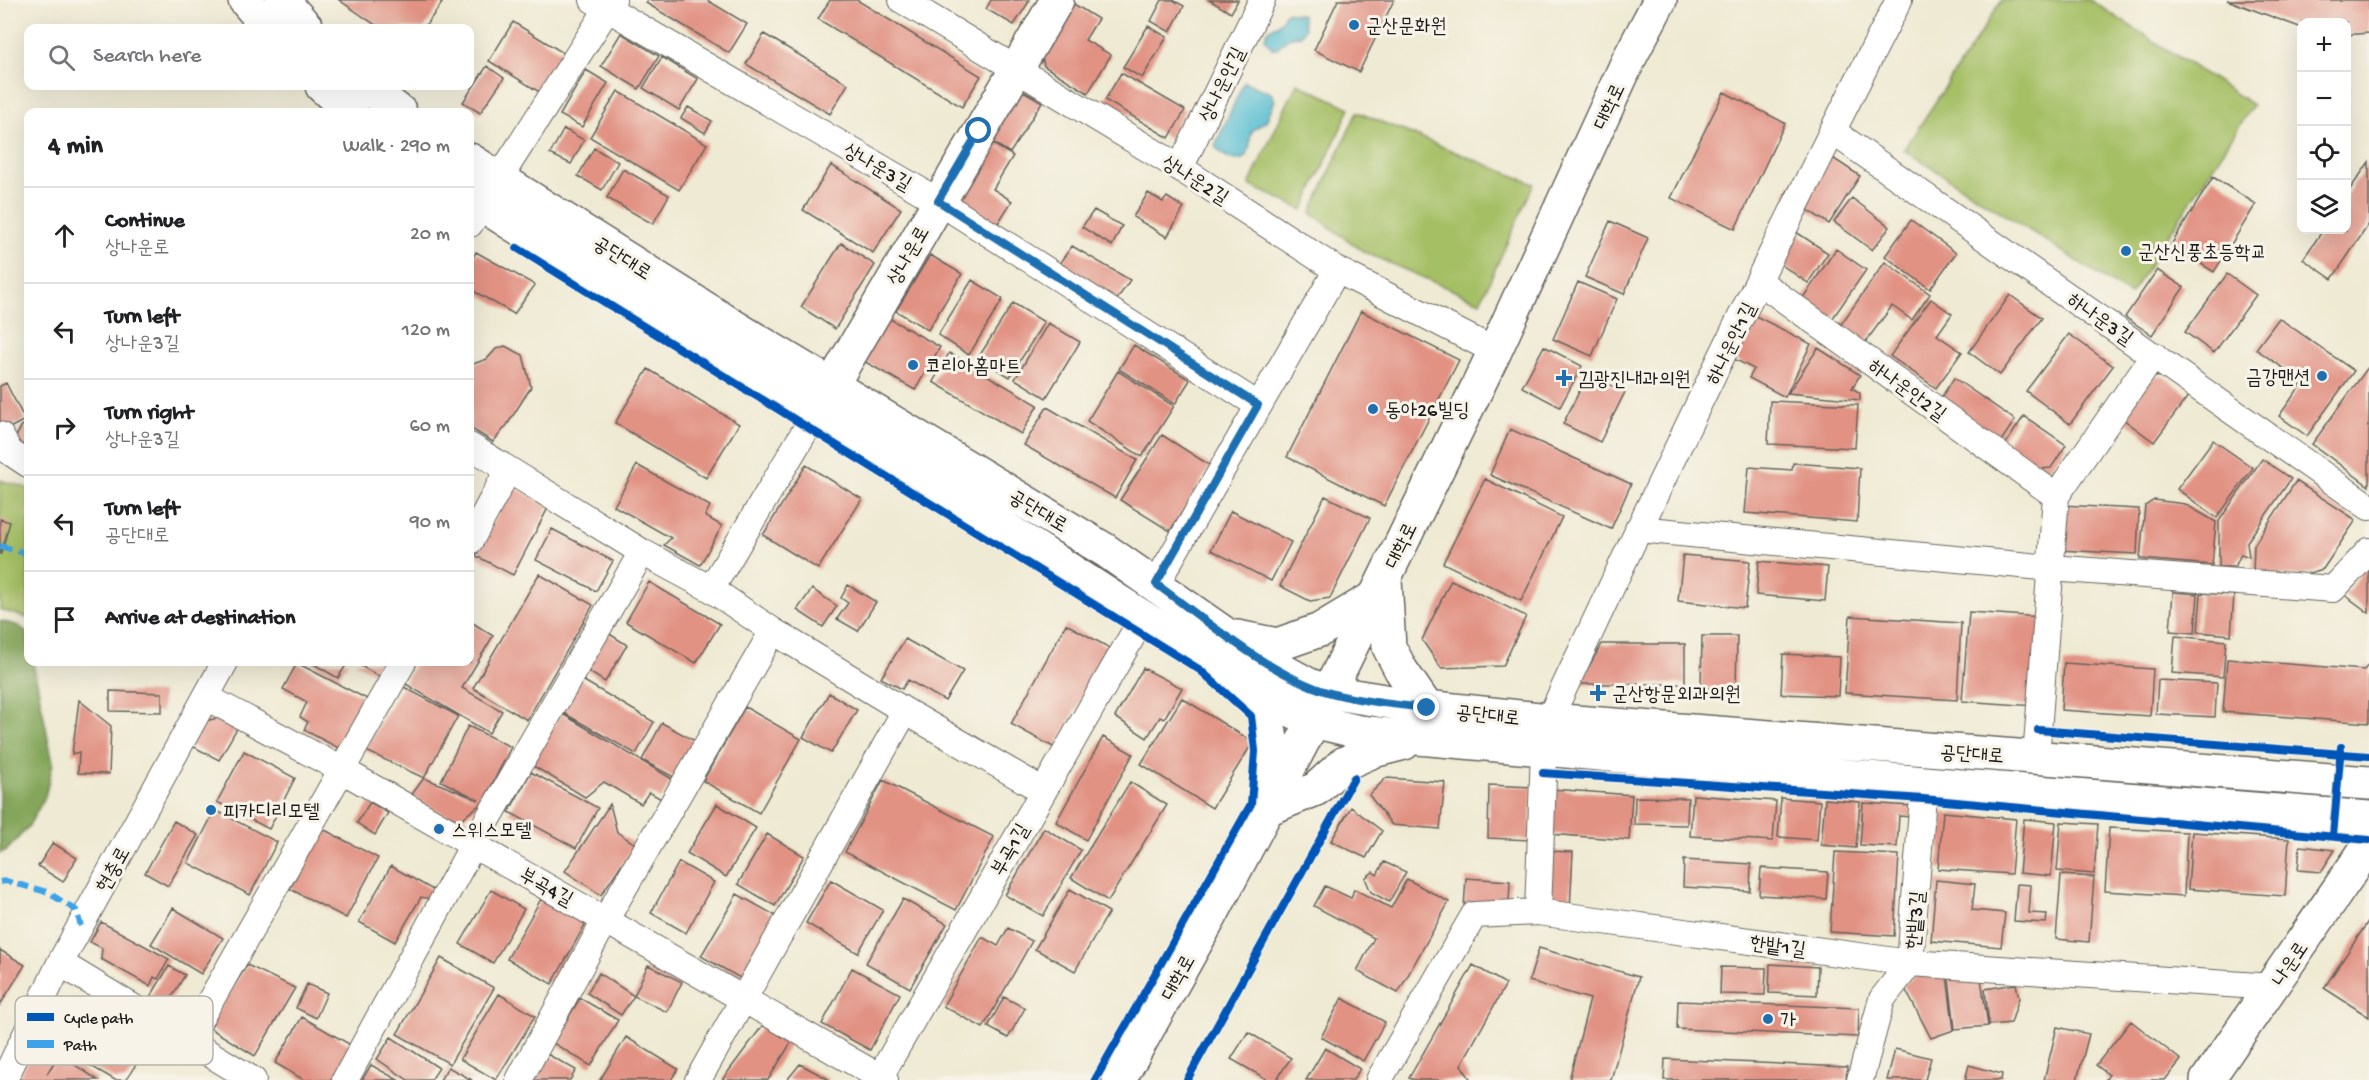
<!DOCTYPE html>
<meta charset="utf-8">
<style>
body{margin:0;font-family:"Gochi Hand","Poor Story",sans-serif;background:#f6f6f6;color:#202124}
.controls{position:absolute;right:18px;top:18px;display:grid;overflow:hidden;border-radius:12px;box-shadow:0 6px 24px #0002}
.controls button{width:54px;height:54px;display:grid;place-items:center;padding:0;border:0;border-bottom:2px solid #e0e0e0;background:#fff;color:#202124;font:30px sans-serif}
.stop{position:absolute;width:18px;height:18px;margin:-14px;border:4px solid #1f6fb2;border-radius:50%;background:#fff}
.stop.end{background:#1f6fb2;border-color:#fff;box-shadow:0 2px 6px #0008}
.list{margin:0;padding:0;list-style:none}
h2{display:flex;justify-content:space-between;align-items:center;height:78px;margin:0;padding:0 24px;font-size:26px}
h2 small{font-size:20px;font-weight:400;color:#757577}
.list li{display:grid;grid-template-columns:39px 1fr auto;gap:18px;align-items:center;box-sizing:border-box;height:96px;padding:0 24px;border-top:2px solid #e0e0e0}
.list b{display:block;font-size:22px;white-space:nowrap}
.list p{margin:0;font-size:20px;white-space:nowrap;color:#757577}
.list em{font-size:20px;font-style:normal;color:#757577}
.icon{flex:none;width:33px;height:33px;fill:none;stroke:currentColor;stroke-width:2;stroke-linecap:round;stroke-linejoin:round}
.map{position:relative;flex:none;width:2369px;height:1080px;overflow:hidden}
.search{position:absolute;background:#fff;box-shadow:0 6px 24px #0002;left:24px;top:24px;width:450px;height:66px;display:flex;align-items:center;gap:15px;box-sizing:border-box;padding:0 21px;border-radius:12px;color:#757577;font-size:22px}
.panel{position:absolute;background:#fff;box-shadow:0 6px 24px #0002;left:24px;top:108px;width:450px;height:558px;border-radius:12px}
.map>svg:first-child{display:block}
.green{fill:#a5bf65;stroke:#606e40;stroke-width:1.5}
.forest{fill:#84a65a;stroke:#50613b;stroke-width:1.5}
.water{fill:#55bdd2;stroke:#386c77;stroke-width:1.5}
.building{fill:#e19283}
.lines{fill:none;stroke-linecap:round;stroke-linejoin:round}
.street-casing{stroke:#66645c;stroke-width:28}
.secondary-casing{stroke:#66645c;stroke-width:36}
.street{stroke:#fff;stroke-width:26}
.secondary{stroke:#fff;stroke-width:33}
.quiet{stroke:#3da2ea;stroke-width:6;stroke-dasharray:12 6;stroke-linecap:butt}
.cycleway-casing{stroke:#f7f3e8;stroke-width:11}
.cycleway{stroke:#0057b8;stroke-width:8}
.route{stroke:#1f6fb2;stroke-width:8}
.poi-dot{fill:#1f6fb2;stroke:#f7f3e8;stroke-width:2}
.labels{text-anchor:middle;stroke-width:6;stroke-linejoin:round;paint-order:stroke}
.poi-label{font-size:20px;fill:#1c1c1c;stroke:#f7f3e8;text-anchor:start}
.street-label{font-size:20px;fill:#1c1c1c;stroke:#f7f3e8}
.key{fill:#f7f3e8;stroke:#b5b2ab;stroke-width:1.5}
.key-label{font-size:16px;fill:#1c1c1c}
</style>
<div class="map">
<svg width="2369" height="1080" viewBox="0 0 2369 1080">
<rect width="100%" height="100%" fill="#f7f3e8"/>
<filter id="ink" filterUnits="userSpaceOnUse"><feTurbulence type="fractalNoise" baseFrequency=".0167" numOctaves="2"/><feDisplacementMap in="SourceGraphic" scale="12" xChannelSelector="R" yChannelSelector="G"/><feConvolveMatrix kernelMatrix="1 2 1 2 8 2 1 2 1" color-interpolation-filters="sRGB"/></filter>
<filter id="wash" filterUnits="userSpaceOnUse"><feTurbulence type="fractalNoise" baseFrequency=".008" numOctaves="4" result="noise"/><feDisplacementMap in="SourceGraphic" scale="24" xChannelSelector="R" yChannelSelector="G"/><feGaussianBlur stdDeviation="1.35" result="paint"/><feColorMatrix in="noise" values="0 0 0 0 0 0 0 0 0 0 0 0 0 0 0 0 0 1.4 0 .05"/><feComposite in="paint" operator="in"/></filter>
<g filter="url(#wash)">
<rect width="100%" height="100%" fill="#efead3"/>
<path class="green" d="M2002 0H2090L2253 105 2130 295 1904 150Z
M1297 83 1350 108 1303 210 1249 185Z
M1357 112 1534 184 1480 302 1364 252 1311 213Z
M0 480 28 488V618L0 610Z"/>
<path class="forest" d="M0 621 19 626 28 633V662H33L53 763 45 797 28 827 7 850 0 853Z"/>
<path class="water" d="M1286 12 1302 15 1305 28 1301 35 1288 38 1277 48H1272L1265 39C1267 25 1274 30 1281 21 1283 18 1284 15 1286 12Z
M1244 82 1271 93 1275 100 1266 121 1252 131C1249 138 1251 145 1248 152 1241 168 1222 156 1215 146Z"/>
<g id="blocks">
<path class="building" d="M339 0H439L442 3 424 28H380Z
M648 0H707L747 24 729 53 646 3Z
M830 0H857L981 76 962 107 818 19Z
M991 0H1030L1014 25 986 9Z
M1162 0H1173L1184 6 1170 32 1151 21Z
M1209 0H1238L1231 13Z
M1338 0H1394L1359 72 1314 50Z
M2227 0H2369V33L2346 35V22H2302V28Z
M1069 1 1098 19 1085 40 1111 55 1088 93 1044 66 1040 49Z
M513 22 565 54 541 93 489 61Z
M1148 26 1167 37 1142 78 1123 67Z
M621 33 659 56 639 89 601 66Z
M764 34 848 84 830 114 746 64Z
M662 57 698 79 679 110 643 88Z
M487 66 504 78 480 113 463 102Z
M586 70 608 83 582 127 560 115Z
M1121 73 1185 110 1169 138 1105 100Z
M618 91 707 144 679 190 590 137Z
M1025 92 1042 102 1010 153 985 138 1012 95Z
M1724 92 1785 123 1735 229 1671 198Z
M688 107 712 121 705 133 681 118Z
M564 129 584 140 571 164 550 154Z
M983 138 1013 156 993 189 1012 201 995 228 953 202Z
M1816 147 1860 176 1829 224 1785 195Z
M594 148 618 162 602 190 578 176Z
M2369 162V224L2332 279 2303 259 2323 230H2346V195Z
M831 165 901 209 873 253 803 210Z
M623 169 669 195 653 224 607 198Z
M2213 177 2256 204 2214 272 2171 245Z
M1148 193 1163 202 1167 197 1184 208 1167 237 1133 217Z
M1852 198 1890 227 1872 250 1834 222Z
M1094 210 1122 226 1112 246 1082 227Z
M1911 220 1956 253 1930 289 1885 256Z
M1610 221 1648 238 1624 294 1585 277Z
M1793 230 1828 253 1808 283 1773 259Z
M841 243 875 265 835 329 801 307Z
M1072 246 1130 280 1114 304 1056 268Z
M1836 249 1866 270 1828 325 1798 305Z
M476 252 535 285 514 314 470 289V263Z
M930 255 962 274 928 330 896 311Z
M1885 262 1930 294 1912 320 1892 306 1864 344 1839 327Z
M2157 270 2184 287 2152 335 2125 317Z
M2227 274 2256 295 2214 353 2185 332Z
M972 280 1003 299 969 355 938 335Z
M1578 282 1617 299 1592 356 1553 339Z
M2010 295 2042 318 2000 375 1969 352Z
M1931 299 1952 314 1937 335 1962 352 1936 388 1890 356Z
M1013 303 1044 322 1010 377 978 358Z
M1742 309 1811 344 1785 397 1749 378 1754 369 1720 352Z
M1361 311 1459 360 1384 506 1287 457Z
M885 316 940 347 915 390 860 359Z
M2279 318 2354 371 2307 436 2279 416 2303 382 2256 349Z
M1048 323 1080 342 1046 398 1015 379Z
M2069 334 2113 366 2070 424 2026 391Z
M1134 345 1190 380 1175 404 1119 369Z
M505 346 523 355 531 387 507 425 493 442 470 428V365L487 359 496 349Z
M1544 346 1582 366 1560 407 1522 387Z
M1818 348 1860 375 1852 388 1860 393V400L1788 393Z
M949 353 1038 405 1021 434 933 382Z
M2369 366V486L2312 444Z
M648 369 739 424 706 478 615 423Z
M1118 371 1174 406 1142 457 1087 421Z
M1588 374 1625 392 1600 442 1563 424Z
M2163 376 2189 395 2154 442 2119 416 2147 378Z
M1954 378 2015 420 1999 444 1938 402Z
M6 383 25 420 0 433V386Z
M1770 401 1858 405 1855 448 1768 444Z
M1047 407 1137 460 1115 498 1024 445Z
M2024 416 2066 445 2051 468 2030 470 2001 451Z
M22 425 28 429V454L12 445Z
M1510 429 1631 484 1611 529 1490 475Z
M1162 435 1211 466 1170 531 1120 500Z
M2213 440 2253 468 2217 518 2177 489Z
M2262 459 2291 479 2247 542 2249 557 2241 554 2235 567H2219V521Z
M1793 463 1860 468 1857 522 1745 513 1749 467 1792 470Z
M637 465 710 506 705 516 722 526 700 565 664 545 671 538 614 506Z
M806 465 862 499 818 569 763 535Z
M1485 479 1562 517 1521 601 1443 563Z
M2296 481 2356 520 2323 569 2299 576 2253 574 2254 545Z
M512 486 549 506 513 575 476 556Z
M1325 496 1370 518 1330 598 1310 601 1280 586Z
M2154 500 2185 504 2216 522 2212 565 2140 559 2145 506Z
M2061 505 2139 509 2137 554 2058 550Z
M1231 511 1291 542 1271 581 1211 550Z
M0 519 10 522 1 554H0Z
M552 529 613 561 596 591 536 560Z
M1683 555 1750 561 1745 608 1678 601Z
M1759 561 1828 567 1825 601 1756 595Z
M2369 563V613L2345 595Z
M539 574 593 605 527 720 473 688Z
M1451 580 1526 616 1503 666 1441 668 1422 640Z
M649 582 720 624 696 663 626 622Z
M848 585 876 602 858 631 837 619 848 603 841 598Z
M812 589 837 606 823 627 797 610Z
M2173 592 2198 594 2195 633 2170 631Z
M2201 593 2234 595 2231 635 2198 632Z
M1969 612 2042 617 2036 706 1962 701Z
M1850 616 1961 623 1957 700 1845 693Z
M470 621 493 636 462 688 502 711 489 733 404 683 416 662H470Z
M1066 624 1110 648 1055 748 1011 724Z
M608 633 627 645 605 682 586 670Z
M1702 636H1737L1736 688H1701Z
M2175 636 2226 641 2223 677 2172 673Z
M905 639 963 671 945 701 908 680 902 689 881 678Z
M1602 644H1685V684H1579Z
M1783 654 1840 657 1838 696 1781 694Z
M2227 659 2364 670 2369 664V723L2223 712Z
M310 662H348L338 678Z
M354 662H391L382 678Z
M297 663 373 702 346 752 304 730 308 722 300 717 307 702 283 689Z
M2064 663 2153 669 2150 716 2061 710Z
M1143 668 1182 688 1164 719 1160 717 1147 738 1115 717Z
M579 678 654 722 636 754 560 711Z
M2158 680 2217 683 2215 717 2156 714Z
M402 686 458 716 424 778 364 750Z
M110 691 162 693V712L110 711Z
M829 693 857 710 831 753 803 737Z
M1182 698 1253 742 1212 808 1141 764Z
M79 700 111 726 109 774 78 773 79 752 72 754Z
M745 707 801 739 759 813 703 781Z
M561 713 672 779 661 799 649 792 641 804 604 782 585 797 530 764Z
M218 718 237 728 219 760 190 745 201 722Z
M662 723 697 742 677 779 642 760Z
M468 726 511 747 483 802 459 821 410 797 424 778 479 800 441 781Z
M1103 737 1133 754 1086 840 1056 822Z
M244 751 295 778 269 829 217 802Z
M531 772 598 808 576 848 509 812Z
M1386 778 1445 782 1440 829 1392 825 1369 795Z
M883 780 994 837 956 910 845 852Z
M1130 782 1167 805 1108 901 1071 878Z
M1489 785 1532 787 1530 840 1488 838Z
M1551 789 1632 795 1629 840 1548 834Z
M1693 795 1776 801 1773 841 1690 836Z
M1635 797 1688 798 1687 825 1634 824Z
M1781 798 1820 801 1817 840 1778 837Z
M1825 799 1860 802 1856 848 1821 845Z
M370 802 388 813 375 835 357 823Z
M1863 803 1912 806 1911 817 1899 816 1897 847 1860 845Z
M610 804 617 832 635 844 601 895 565 871Z
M717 804 756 828 726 877 687 853Z
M1351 807 1382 831 1366 858 1331 841Z
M215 810 277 842 250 895 188 863Z
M1943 812 2016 819 2011 874 1938 869Z
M2024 819 2056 822 2051 876 2019 873Z
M174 821 198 835 168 886 145 873Z
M2061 822 2098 824 2094 874 2057 871Z
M321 828 378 858 346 918 290 889Z
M1044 828 1081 850 1043 916 1005 895Z
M2109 828 2187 832 2184 896 2105 891Z
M2192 832 2289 839 2285 896 2188 889Z
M767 834 804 856 775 906 738 884Z
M53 843 77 858 63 882 38 866Z
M2300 846 2335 850 2321 872 2298 870Z
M1546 851 1573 852 1570 910 1543 909Z
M1835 852 1899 855 1894 936 1830 932Z
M1684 860 1751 864 1750 891 1683 887Z
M679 862 714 882 686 933 651 913Z
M1384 862 1406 872 1389 902 1371 892 1365 878 1373 872 1377 875Z
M391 866 435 891 430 899 421 897 395 942 359 922Z
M1761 868 1828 872 1826 899 1759 895Z
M2061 875 2094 877 2089 942 2056 939Z
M1466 878 1510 881 1509 902 1498 908 1464 907Z
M1407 879 1449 902 1398 993 1357 971 1374 938 1314 906 1325 886 1351 898 1354 889 1391 908Z
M831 880 883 910 858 953 806 923Z
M1936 880 1975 884 1972 910 2005 913 2001 947 1931 941Z
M2017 884 2031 885 2029 913 2047 914 2046 923 2014 921Z
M1070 889 1109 912 1075 971 1035 949Z
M491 890 524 909 493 963 460 944Z
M737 894 776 916 740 978 701 956Z
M541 899 586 923 552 984 507 959Z
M903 899 947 924 910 988 866 963Z
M173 908 223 938 201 974 151 944Z
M2369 920V1017L2324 988Z
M101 922 169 959 158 979 154 977 150 986 101 959 102 948 90 942Z
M1008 928 1032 941 983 1028 943 1006 982 937 998 946Z
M1539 948 1639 977 1611 1080H1569L1590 999 1529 981Z
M0 950 25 965 0 1005Z
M441 958 494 988 450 1064 397 1034Z
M1770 964 1818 967 1817 995 1769 993Z
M247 965 295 988 255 1056 208 1027Z
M648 965 682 982 667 1012 634 996Z
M1473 965 1506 984 1461 1065 1471 1080H1414L1409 1078Z
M169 966 185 975 164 1010 148 1001Z
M1721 967 1766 968 1765 995 1720 994Z
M852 968 900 994 870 1050 822 1024Z
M1946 970 1954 1030 1931 1038 1903 985 1921 971Z
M1948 970 1980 972 1988 1026 1955 1029Z
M599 973 634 996 621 1015 587 993Z
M307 984 327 993 316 1018 296 1008Z
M2016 984 2019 998 2011 1023 1989 1025 1985 989Z
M499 994 535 1016 496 1080 460 1059Z
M1004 997 1025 1008 1008 1038 988 1027Z
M580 998 618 1020 591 1066 553 1043Z
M1342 998 1385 1022 1363 1061 1321 1037Z
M75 1001 147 1047 126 1080H115L53 1044 65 1025 62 1020Z
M1678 1001 1859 1008 1858 1037 1677 1029Z
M302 1017 356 1048 337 1080H304L275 1063Z
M2131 1021 2181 1060 2165 1080H2105L2109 1075 2096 1065Z
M763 1025 792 1041 768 1080H722Z
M2057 1027 2089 1034 2077 1080H2044Z
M1248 1032 1291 1058 1276 1080H1268L1231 1059Z
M391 1037 439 1068 431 1080H408L377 1059Z
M626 1037 678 1069 671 1080H600Z
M38 1046 57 1057 47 1074 60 1055 98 1080H16Z
M1325 1048 1360 1069 1353 1080H1306Z
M1895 1049 1931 1058 1925 1080H1887Z
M547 1054 576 1070 570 1080H532Z
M1665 1059 1847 1067 1846 1080H1664Z
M800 1064 830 1080H787Z
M371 1065 398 1080H362Z
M1969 1065 2002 1074 2001 1080H1965Z
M448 1067 472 1080H440Z"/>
</g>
</g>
<g filter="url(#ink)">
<use href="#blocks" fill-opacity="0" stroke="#66645c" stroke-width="1.5"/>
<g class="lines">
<defs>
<path id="street" d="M593 0 938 201 1258 405
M902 0 1180 168 1337 270 1495 351
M1832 131 2369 507
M1180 168 1262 0
M470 224 613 0
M1760 282 2056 496 2036 758
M0 435 10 452 28 464
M470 446 642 552 711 589 773 631 905 711 1042 790
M2056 496 2154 355
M1638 529 2051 568 2333 589 2369 551
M470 541 508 470
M1156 584 1337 270
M711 589 827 394
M206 697 342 770 885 1080
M1549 720C1662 478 1777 237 1899 0
M1538 912 1544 750
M60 963 253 1080
M188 1040 403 662
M4 1080 60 963 225 662
M345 1080 473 845 642 552
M519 1080 606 919 773 631
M698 1080 905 711
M878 1080 1142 619
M1379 1080 1474 915 1538 912 1910 963 2273 987
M1860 1080 1882 999 1910 963 1924 783"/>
<path id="secondary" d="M245 0 269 28
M282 0 307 28
M322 86 351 112
M366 86 400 112
M470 160 733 326 1105 550 1258 657 1309 685 1329 692 1416 706 1549 720 2369 783
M470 197 624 295 856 432 1271 700 1313 721 1359 732 1396 736 1924 783 2369 818
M832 385 1057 0
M1385 580 1389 647 1401 670 1427 708
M1237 637 1277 645 1320 630 1375 597
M1245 689 1267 714 1273 752 1265 795
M1267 809 1316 789 1343 764 1373 751 1404 743
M1119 1080 1209 919 1329 692 1495 351 1629 59 1660 0
M2207 1080 2369 845"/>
</defs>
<use href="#street" class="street-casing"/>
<use href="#secondary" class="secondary-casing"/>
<use href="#street" class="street"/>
<use href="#secondary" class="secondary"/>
<path class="quiet" d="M0 546 28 554
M0 882 6 881 47 892 76 910 81 926"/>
<defs>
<path id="cycleway" d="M517 248 1200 670 1251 716 1255 751 1251 804 1095 1080
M2038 730 2369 756
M1543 773 1923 799 2369 840
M2333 836 2341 747
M1187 1080 1354 778"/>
</defs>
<use href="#cycleway" class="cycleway-casing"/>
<use href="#cycleway" class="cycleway"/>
</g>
</g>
<g class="lines" filter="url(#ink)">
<path class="route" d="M979 131 938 201 1258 405 1156 584C1207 621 1267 673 1327 692 1358 701 1395 705 1427 708"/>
</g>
<g class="poi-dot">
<circle cx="1354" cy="25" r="6"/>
<circle cx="2126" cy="251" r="6"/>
<circle cx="913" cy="365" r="6"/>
<circle cx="2322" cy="376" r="6"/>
<path d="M1561 369h6v6h6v6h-6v6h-6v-6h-6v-6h6z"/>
<circle cx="1373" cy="409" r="6"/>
<path d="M1595 684h6v6h6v6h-6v6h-6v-6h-6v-6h6z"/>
<circle cx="211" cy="810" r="6"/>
<circle cx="439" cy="829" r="6"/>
<circle cx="1768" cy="1019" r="6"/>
</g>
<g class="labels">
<g class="poi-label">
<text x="1366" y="32">군산문화원</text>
<text x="2138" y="258">군산신풍초등학교</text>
<text x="925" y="372">코리아홈마트</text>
<text x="2310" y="383" text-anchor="end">금강맨션</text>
<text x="1578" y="385">김광진내과의원</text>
<text x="1385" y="416">동아26빌딩</text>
<text x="1612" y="700">군산항문외과의원</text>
<text x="223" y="817">피카디리모텔</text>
<text x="451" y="836">스위스모텔</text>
<text x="1780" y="1026">가</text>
</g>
<g class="street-label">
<text transform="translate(1221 84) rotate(-64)" y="7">상나운안길</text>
<text transform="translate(1608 106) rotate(-65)" y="7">대학로</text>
<text transform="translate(878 166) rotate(30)" y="7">상나운3길</text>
<text transform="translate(1196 179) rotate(32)" y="7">상나운2길</text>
<text transform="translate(907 255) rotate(-60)" y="7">상나운로</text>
<text transform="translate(623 257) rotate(32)" y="7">공단대로</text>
<text transform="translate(2101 318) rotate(35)" y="7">하나운3길</text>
<text transform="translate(1730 343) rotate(-64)" y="7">하나운안1길</text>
<text transform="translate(1908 389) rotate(36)" y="7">하나운안2길</text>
<text transform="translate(1039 510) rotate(31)" y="7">공단대로</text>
<text transform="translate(1400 545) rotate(-64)" y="7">대학로</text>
<text transform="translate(1488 714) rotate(6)" y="7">공단대로</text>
<text transform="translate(1972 753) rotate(4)" y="7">공단대로</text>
<text transform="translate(1009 849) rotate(-60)" y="7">부곡1길</text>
<text transform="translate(112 869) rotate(-61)" y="7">현충로</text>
<text transform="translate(547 886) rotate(29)" y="7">부곡4길</text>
<text transform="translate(1914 920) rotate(-85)" y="7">한밭3길</text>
<text transform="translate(1778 945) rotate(8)" y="7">한밭1길</text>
<text transform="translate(2289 963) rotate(-56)" y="7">나운로</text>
<text transform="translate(1177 977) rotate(-61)" y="7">대학로</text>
</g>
</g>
<rect x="15" y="996" width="198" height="69" rx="9" class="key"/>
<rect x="27" y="1013" width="27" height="8" fill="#0057b8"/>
<rect x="27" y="1040" width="27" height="8" fill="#3da2ea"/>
<g class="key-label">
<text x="64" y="1023">Cycle path</text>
<text x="64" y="1050">Path</text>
</g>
</svg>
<div class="controls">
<button>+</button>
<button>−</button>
<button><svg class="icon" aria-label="locate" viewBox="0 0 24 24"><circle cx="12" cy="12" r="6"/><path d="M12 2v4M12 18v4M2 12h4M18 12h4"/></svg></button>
<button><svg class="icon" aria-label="layers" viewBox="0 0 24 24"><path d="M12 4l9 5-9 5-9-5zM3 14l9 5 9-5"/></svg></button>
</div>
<div class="stop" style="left:979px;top:131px"></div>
<div class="stop end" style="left:1427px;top:708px"></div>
<div class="search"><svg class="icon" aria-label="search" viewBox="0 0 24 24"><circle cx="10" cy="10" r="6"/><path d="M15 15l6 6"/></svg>Search here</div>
<section class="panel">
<h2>4 min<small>Walk · 290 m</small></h2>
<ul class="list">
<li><svg class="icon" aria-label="ahead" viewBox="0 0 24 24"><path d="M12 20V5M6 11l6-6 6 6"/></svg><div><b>Continue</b><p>상나운로</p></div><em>20 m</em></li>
<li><svg class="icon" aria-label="left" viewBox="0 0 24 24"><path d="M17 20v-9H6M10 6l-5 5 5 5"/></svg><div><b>Turn left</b><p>상나운3길</p></div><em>120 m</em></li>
<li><svg class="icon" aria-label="right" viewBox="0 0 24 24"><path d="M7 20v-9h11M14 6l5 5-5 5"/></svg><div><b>Turn right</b><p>상나운3길</p></div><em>60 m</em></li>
<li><svg class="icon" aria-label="left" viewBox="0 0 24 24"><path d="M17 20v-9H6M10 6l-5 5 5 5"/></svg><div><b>Turn left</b><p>공단대로</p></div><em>90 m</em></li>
<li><svg class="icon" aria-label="arrive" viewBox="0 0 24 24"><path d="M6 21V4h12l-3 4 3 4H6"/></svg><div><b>Arrive at destination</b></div></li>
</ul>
</section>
</div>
